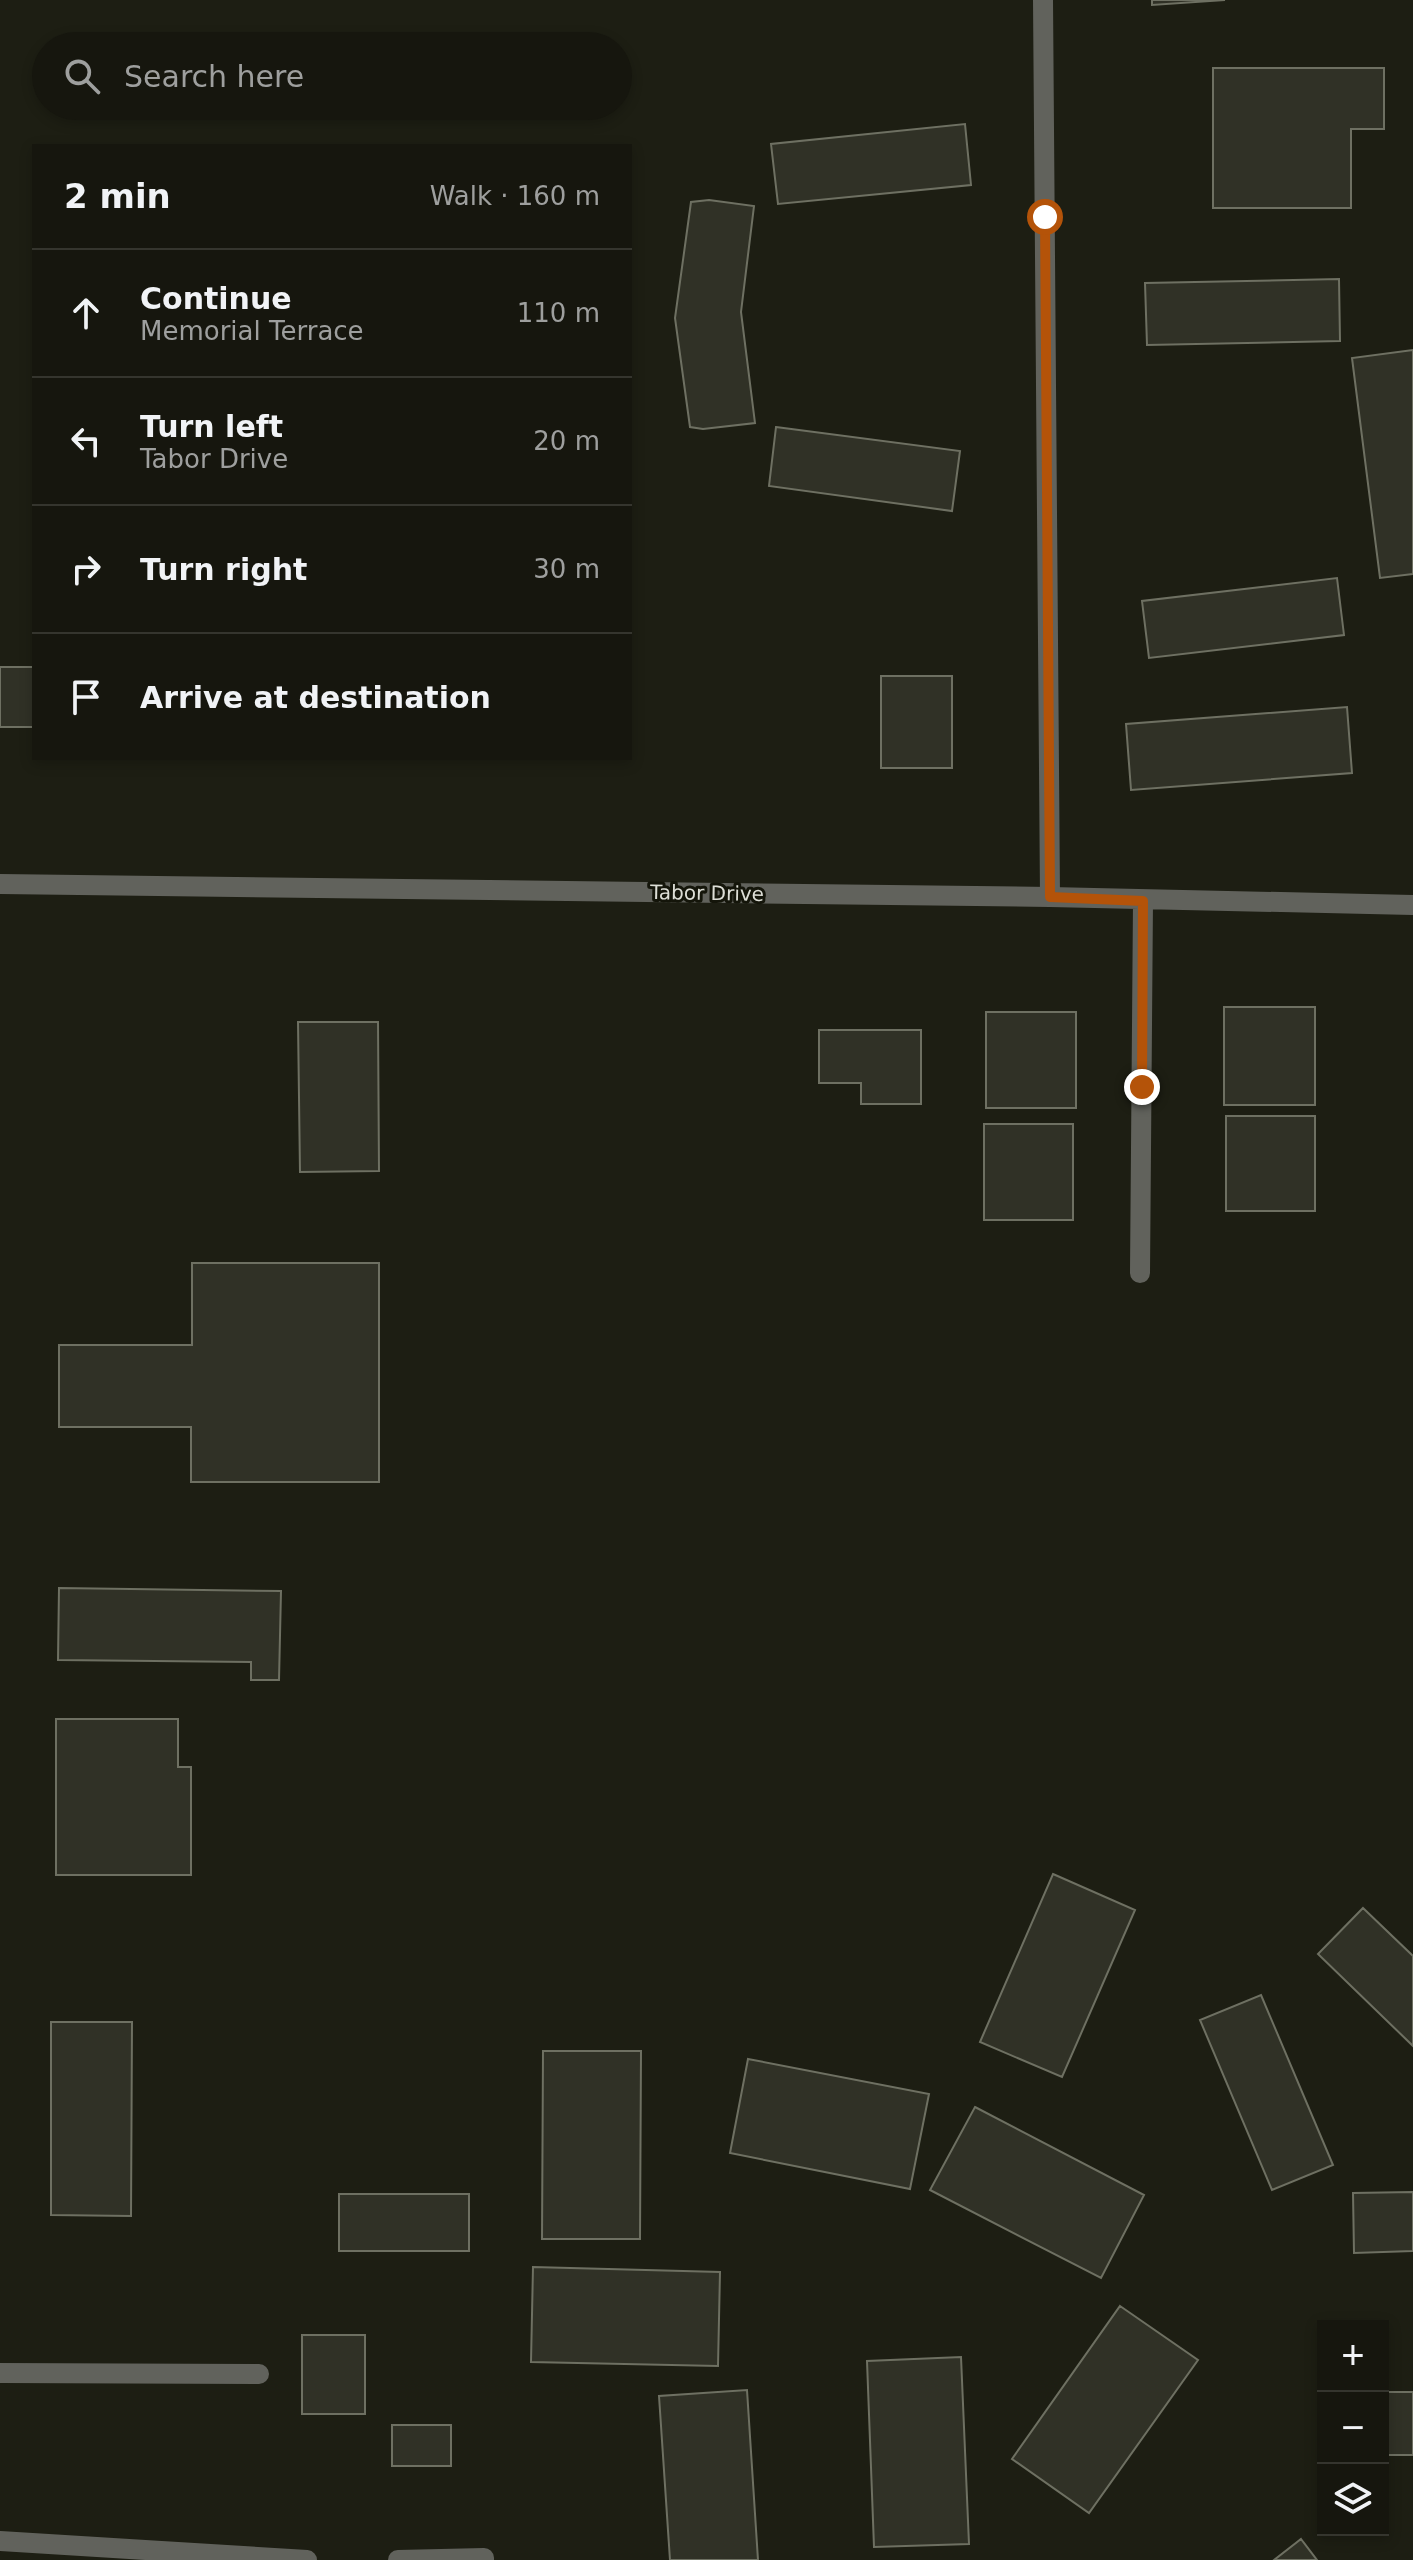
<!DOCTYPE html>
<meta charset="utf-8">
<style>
body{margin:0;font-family:"DejaVu Sans",sans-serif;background:#1f1f17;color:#f1f3f6}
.controls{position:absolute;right:24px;bottom:24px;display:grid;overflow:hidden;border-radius:0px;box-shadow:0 4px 12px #0003}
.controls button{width:72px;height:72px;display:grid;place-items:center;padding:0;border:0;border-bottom:2px solid #35352e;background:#16160e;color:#f1f3f6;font:40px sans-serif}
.stop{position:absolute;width:24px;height:24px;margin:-18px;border:6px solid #b45309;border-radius:50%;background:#fff}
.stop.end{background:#b45309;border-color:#fff;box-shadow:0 2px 8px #0008}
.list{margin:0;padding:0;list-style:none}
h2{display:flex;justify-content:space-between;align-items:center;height:104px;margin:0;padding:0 32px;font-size:34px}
h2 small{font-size:26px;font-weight:400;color:#9e9f9e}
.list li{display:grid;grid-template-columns:52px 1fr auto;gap:24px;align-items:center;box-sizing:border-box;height:128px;padding:0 32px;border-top:2px solid #35352e}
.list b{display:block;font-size:30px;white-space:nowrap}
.list p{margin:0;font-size:26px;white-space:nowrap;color:#9e9f9e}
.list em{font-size:26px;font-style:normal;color:#9e9f9e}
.icon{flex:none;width:44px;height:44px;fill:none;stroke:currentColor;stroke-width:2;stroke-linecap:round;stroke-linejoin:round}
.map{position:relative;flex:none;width:1413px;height:2560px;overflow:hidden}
.search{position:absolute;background:#16160e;box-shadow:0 4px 12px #0003;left:32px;top:32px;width:600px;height:88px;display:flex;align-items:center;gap:20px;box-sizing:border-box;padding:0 28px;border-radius:44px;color:#9e9f9e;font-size:30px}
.panel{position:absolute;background:#16160e;box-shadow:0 4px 12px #0003;left:32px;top:144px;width:600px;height:616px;border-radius:0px}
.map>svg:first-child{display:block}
.building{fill:#303126;stroke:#6e7062;stroke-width:2}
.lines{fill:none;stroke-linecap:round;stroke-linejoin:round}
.minor{stroke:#61625c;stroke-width:20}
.route{stroke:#b45309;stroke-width:10}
.labels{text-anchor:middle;stroke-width:6;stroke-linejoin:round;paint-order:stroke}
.street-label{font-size:20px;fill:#ddded6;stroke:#14150a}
</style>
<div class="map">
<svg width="1413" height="2560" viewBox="0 0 1413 2560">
<rect width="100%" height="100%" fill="#1d1e13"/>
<path class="building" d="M1152 0H1225L1152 5Z
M1213 68H1384V129H1351V208H1213Z
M965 124 971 185 778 204 771 144Z
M709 200 754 206 741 312 755 423 703 429 690 427 675 318 691 202Z
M1339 279 1340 341 1147 345 1145 283Z
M1413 350V574L1380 578 1352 358Z
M776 427 960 451 952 511 769 486Z
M1337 578 1344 635 1149 658 1142 601Z
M0 667H34V727H0Z
M881 676H952V768H881Z
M1347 707 1352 773 1131 790 1126 724Z
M1224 1007H1315V1105H1224Z
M986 1012H1076V1108H986Z
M298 1022H378L379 1171 300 1172Z
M819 1030H921V1104H861V1083H819Z
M1226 1116H1315V1211H1226Z
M984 1124H1073V1220H984Z
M192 1263H379V1482H191V1427H59V1345H192Z
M59 1588 281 1591 279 1680H251V1662L58 1660Z
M56 1719H178V1767H191V1875H56Z
M1053 1874 1135 1910 1062 2077 980 2042Z
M1363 1908 1413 1956V2046L1318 1954Z
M1261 1995 1333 2165 1272 2190 1200 2020Z
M51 2022H132L131 2216 51 2215Z
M543 2051H641L640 2239H542Z
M748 2059 929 2094 910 2189 730 2153Z
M975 2107 1144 2195 1101 2278 930 2190Z
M1413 2192V2251L1354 2253 1353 2193Z
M339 2194H469V2251H339Z
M533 2267 720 2272 718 2366 531 2362Z
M1120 2306 1198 2360 1089 2513 1012 2459Z
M302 2335H365V2414H302Z
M961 2357 969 2544 874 2547 867 2361Z
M747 2390 758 2560H670L659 2396Z
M1383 2392H1413V2455H1383Z
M392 2425H451V2466H392Z
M1301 2539 1317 2560H1274Z"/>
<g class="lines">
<path class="minor" d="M1043 0 1050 897
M0 884 1050 897 1413 905
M1140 1273 1143 901
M0 2373 259 2374
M0 2541 307 2560
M398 2560 484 2558V2560"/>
</g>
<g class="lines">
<path class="route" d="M1045 217 1050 897 1143 901 1142 1087"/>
</g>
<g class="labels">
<g class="street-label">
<text transform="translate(707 893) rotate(1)" y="7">Tabor Drive</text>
</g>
</g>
</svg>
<div class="controls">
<button>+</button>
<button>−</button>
<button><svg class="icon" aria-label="layers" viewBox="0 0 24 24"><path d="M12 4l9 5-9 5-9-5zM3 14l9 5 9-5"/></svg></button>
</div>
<div class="stop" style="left:1045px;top:217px"></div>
<div class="stop end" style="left:1142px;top:1087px"></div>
<div class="search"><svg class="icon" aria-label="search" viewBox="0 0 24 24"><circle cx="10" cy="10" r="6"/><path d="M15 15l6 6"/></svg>Search here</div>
<section class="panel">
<h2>2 min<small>Walk · 160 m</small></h2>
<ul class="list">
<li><svg class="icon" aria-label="ahead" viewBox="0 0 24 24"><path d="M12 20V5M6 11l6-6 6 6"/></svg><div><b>Continue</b><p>Memorial Terrace</p></div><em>110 m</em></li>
<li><svg class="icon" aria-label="left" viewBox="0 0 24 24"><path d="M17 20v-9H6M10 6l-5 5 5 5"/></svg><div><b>Turn left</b><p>Tabor Drive</p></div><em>20 m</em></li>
<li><svg class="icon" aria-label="right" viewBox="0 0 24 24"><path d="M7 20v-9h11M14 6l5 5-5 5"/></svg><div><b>Turn right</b></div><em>30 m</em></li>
<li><svg class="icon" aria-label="arrive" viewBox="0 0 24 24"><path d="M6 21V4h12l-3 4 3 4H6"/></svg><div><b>Arrive at destination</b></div></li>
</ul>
</section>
</div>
